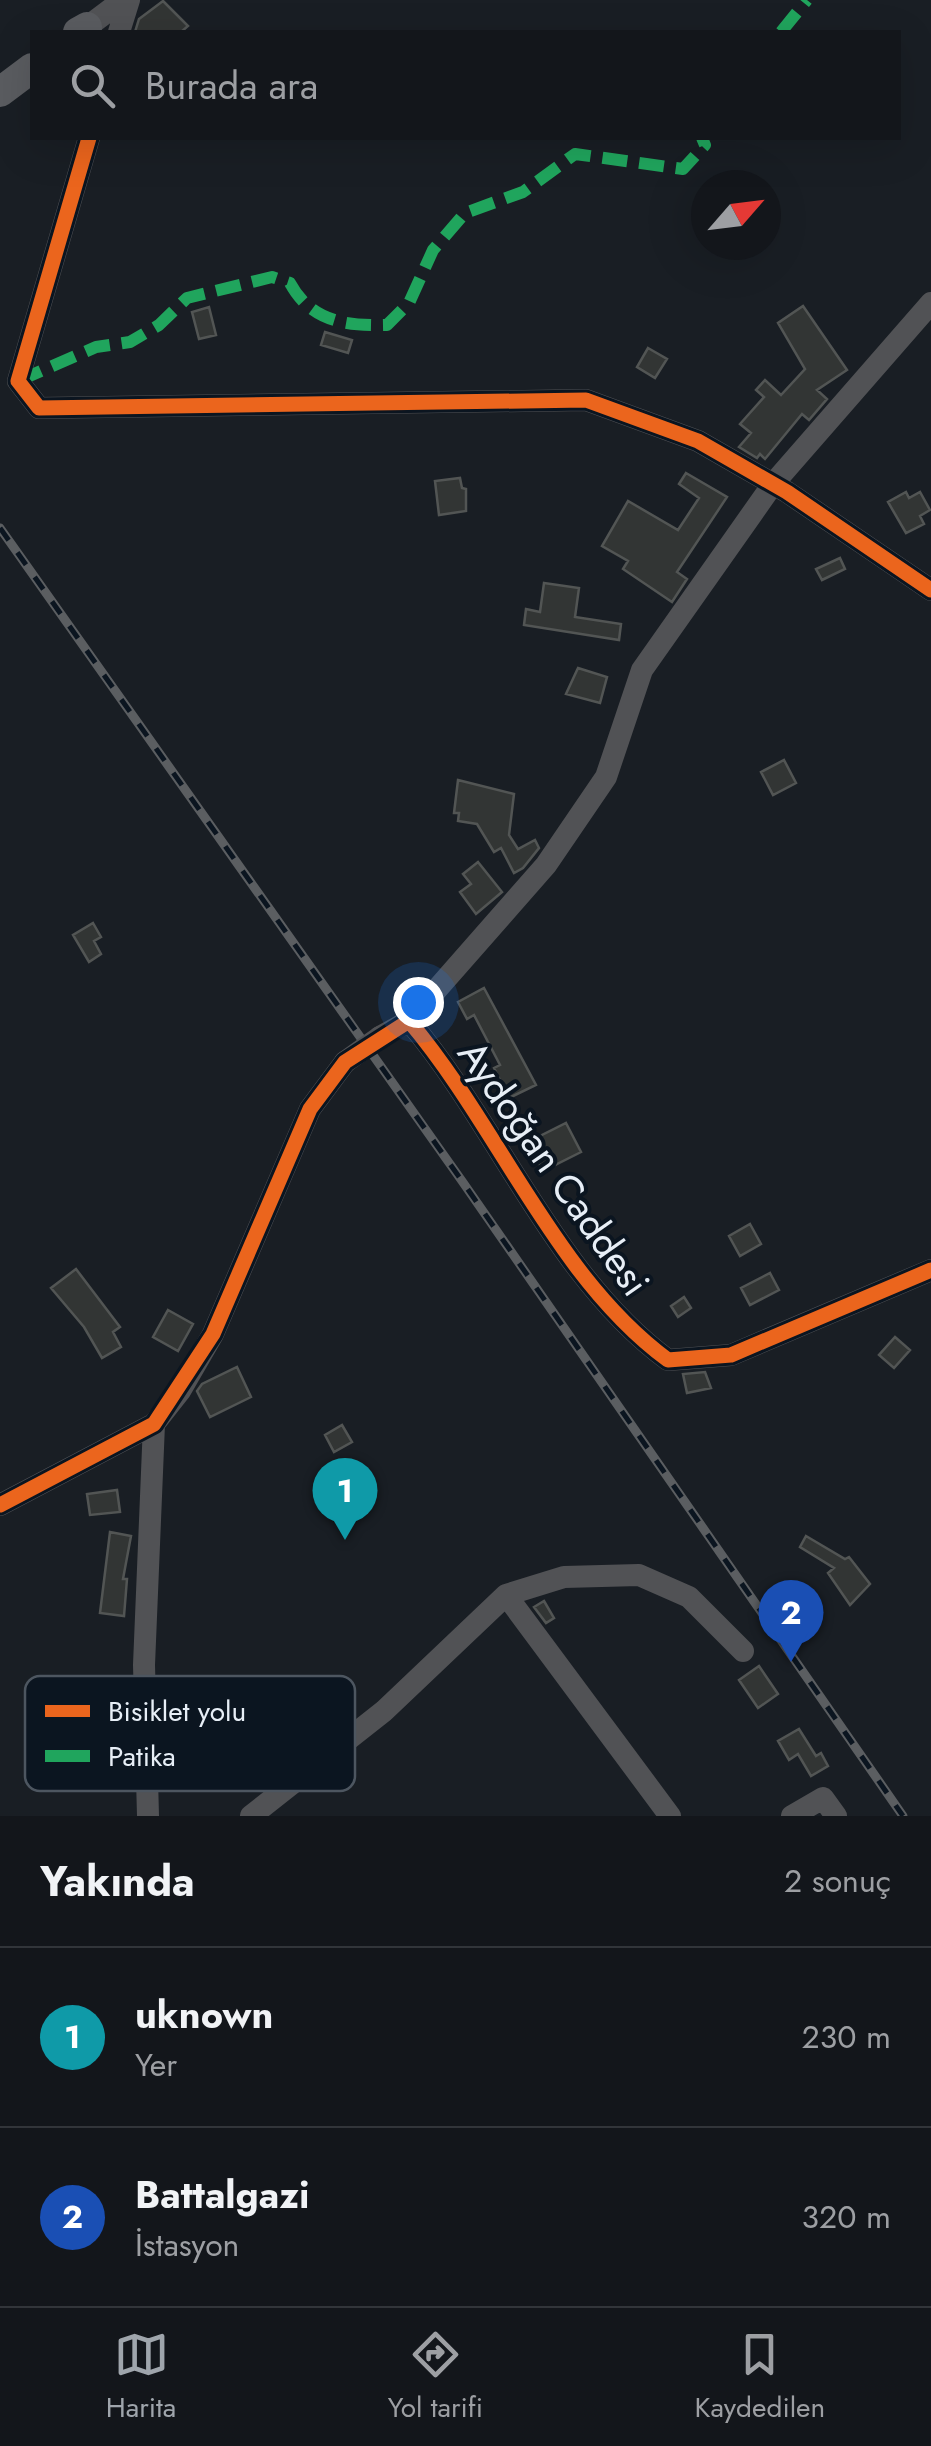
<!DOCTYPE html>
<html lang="tr">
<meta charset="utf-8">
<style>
body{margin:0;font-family:Jost,sans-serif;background:#1c1f24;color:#f1f3f6}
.compass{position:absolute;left:691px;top:170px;width:90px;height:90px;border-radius:50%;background:#13161b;box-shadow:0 10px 40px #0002;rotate:62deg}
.you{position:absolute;left:418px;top:1002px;width:35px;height:35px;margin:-25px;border:8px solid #fff;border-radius:50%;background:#1a73e8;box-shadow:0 0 0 15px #1a73e833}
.badge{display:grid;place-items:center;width:65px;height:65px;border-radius:50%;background:#9fa5ac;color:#fff;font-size:32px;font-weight:700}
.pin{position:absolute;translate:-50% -82px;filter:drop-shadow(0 2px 5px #0008)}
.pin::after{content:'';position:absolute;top:52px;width:35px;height:30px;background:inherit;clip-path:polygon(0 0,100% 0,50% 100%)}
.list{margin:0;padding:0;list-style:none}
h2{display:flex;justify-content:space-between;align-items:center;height:130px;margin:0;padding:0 40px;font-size:42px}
h2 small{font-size:32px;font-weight:400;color:#9d9fa3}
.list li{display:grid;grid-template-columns:65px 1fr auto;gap:30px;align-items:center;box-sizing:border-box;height:180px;padding:0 40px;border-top:2px solid #32353a}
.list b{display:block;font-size:38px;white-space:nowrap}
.list p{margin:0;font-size:32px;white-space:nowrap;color:#9d9fa3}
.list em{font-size:32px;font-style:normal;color:#9d9fa3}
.icon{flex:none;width:55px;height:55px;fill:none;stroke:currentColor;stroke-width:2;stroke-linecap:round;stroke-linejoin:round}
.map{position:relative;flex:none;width:931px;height:1816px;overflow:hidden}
.search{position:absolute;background:#13161b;box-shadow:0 10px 40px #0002;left:30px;right:30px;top:30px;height:110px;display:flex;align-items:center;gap:25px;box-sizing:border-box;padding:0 35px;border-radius:0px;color:#9d9fa3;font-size:38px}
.sheet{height:490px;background:#13161b}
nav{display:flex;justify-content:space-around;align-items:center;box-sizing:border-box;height:140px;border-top:2px solid #32353a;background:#13161b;font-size:28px;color:#9d9fa3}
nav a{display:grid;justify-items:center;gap:5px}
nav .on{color:#9fa5ac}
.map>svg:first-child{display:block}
.building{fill:#323534;stroke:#525554;stroke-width:2.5}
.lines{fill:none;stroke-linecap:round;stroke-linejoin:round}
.minor{stroke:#515255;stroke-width:22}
.major{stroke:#5a5c60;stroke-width:30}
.rail-casing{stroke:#5b5e61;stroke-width:9}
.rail{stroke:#0b1520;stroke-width:5;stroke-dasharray:15;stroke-linecap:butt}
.minor-bridge{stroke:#515255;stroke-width:22}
.quiet{stroke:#20a55d;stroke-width:12;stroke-dasharray:25 12;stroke-linecap:butt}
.cycleway-casing{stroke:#0b1520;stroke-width:21}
.cycleway{stroke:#eb651d;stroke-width:15}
.labels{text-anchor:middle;stroke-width:8;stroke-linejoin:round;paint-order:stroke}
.street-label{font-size:40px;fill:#e7eef6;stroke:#0b1520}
.key{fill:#0b1520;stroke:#4d5660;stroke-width:2.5}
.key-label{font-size:28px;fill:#e7eef6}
</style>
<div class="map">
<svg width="931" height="1816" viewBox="0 0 931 1816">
<rect width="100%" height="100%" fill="#191e24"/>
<path class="building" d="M163 1 188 26 181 32H135L139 19Z
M803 306 847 370 817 390 827 399 809 420 802 414 765 459 760 454 757 458 739 447 751 433 740 424 764 397 756 390 765 380 781 395 805 369 778 323Z
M209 307 216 335 199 339 192 312Z
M325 332 352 340 348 353 321 345Z
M648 348 667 359 655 378 637 367Z
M686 473 727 497 677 572 687 579 672 602 623 569 628 561 602 546 628 501 678 530 699 498 679 484Z
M460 478 462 488 466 489V511L439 515 435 481Z
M906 492 909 498 920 492 930 510 920 516 924 524 906 533 888 502Z
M840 558 845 569 822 580 816 569Z
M544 583 579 588 575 617 621 624 619 640 524 625 526 609 540 612Z
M578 668 607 677 600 703 566 694Z
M784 760 796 783 773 795 761 772Z
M458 780 514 794 509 835 518 849 535 840 539 848 523 868 514 873 501 848 494 852 477 824 458 821 459 813H454Z
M478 862 502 892 476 914 460 892 471 884 463 874Z
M93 923 101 937 94 941 101 954 89 962 73 935Z
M484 988 536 1085 509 1098 494 1068 500 1065 474 1015 467 1019 458 1002Z
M566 1123 581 1152 543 1171 528 1142Z
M750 1224 761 1244 740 1256 729 1236Z
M76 1269 120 1327 113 1332 121 1347 102 1358 84 1327 51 1288Z
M770 1273 779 1290 750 1305 741 1288Z
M684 1297 691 1308 678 1317 671 1306Z
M168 1310 193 1324 178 1351 153 1337Z
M895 1337 910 1350 894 1368 879 1355Z
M237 1367 251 1397 210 1417 197 1391 202 1384Z
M705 1372 711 1388 687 1393 683 1374Z
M342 1425 352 1442 334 1452 325 1435Z
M117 1490 120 1512 90 1515 87 1494Z
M110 1532 131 1536 123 1579H127L124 1616 100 1613Z
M806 1536 845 1559 849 1557 870 1584 850 1605 828 1573 834 1568 800 1547Z
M544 1601 554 1618 546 1623 534 1607Z
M759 1666 778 1694 758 1708 739 1680Z
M799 1729 816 1756 821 1753 828 1766 811 1776 798 1754 789 1760 778 1741Z"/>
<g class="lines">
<path class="minor" d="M87 27 123 0
M119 32 129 0
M89 138 18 381 39 408 586 400 698 441 787 492 931 590
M409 1021 546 865 606 777 642 670 773 484 931 303
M380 1037 409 1021C499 1127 555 1277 668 1360L731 1355 931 1270
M0 1505 154 1424 180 1391 213 1334 310 1109 345 1062
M506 1595 670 1816
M148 1816 144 1665 154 1424
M251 1816 384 1711 506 1595 564 1577 639 1575 689 1597 743 1651
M792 1816 823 1798 836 1816"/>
<path class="major" d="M78 32 87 27
M0 92 32 68"/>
<defs>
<path id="rail" d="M0 528 462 1181 903 1816"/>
</defs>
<use href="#rail" class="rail-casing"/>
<use href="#rail" class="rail"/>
<path class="minor-bridge" d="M345 1062 380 1037"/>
<path class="quiet" d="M781 32 807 0
M18 381 96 347 130 342 159 325 187 298 272 277 290 283C311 322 346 326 387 325L409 303 433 250 465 213 523 192 575 154 683 169 705 145 702 138"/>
<defs>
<path id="cycleway" d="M89 138 18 381 39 408 586 400 698 441 787 492 931 590
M0 1505 154 1424 213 1334 310 1109 345 1062 409 1021C499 1127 555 1277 668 1360L731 1355 931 1270"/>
</defs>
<use href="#cycleway" class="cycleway-casing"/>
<use href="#cycleway" class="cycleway"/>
</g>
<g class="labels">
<g class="street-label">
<text transform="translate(554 1168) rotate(55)" y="14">Aydoğan Caddesi</text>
</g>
</g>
<rect x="25" y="1676" width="330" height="115" rx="15" class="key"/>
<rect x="45" y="1705" width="45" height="12" fill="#eb651d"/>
<rect x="45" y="1750" width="45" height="12" fill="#20a55d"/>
<g class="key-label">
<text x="108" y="1721">Bisiklet yolu</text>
<text x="108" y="1766">Patika</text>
</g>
</svg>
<svg class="compass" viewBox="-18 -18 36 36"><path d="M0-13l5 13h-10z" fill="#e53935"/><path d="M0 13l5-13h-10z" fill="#9d9fa3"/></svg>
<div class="you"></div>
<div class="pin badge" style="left:345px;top:1540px;background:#0f9aa8">1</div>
<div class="pin badge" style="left:791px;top:1662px;background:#1a4fb4">2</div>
<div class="search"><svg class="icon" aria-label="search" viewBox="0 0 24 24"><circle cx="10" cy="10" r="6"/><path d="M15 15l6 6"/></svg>Burada ara</div>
</div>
<section class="sheet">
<h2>Yakında<small>2 sonuç</small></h2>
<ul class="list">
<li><span class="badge" style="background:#0f9aa8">1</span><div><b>uknown</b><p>Yer</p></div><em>230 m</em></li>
<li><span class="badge" style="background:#1a4fb4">2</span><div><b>Battalgazi</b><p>İstasyon</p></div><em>320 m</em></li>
</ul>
</section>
<nav>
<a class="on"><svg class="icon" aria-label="map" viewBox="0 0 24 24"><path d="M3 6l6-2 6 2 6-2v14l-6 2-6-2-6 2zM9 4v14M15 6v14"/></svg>Harita</a>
<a><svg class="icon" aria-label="directions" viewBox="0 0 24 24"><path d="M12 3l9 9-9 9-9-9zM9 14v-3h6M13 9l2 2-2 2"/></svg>Yol tarifi</a>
<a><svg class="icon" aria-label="saved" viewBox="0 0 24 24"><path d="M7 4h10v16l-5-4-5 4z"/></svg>Kaydedilen</a>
</nav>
